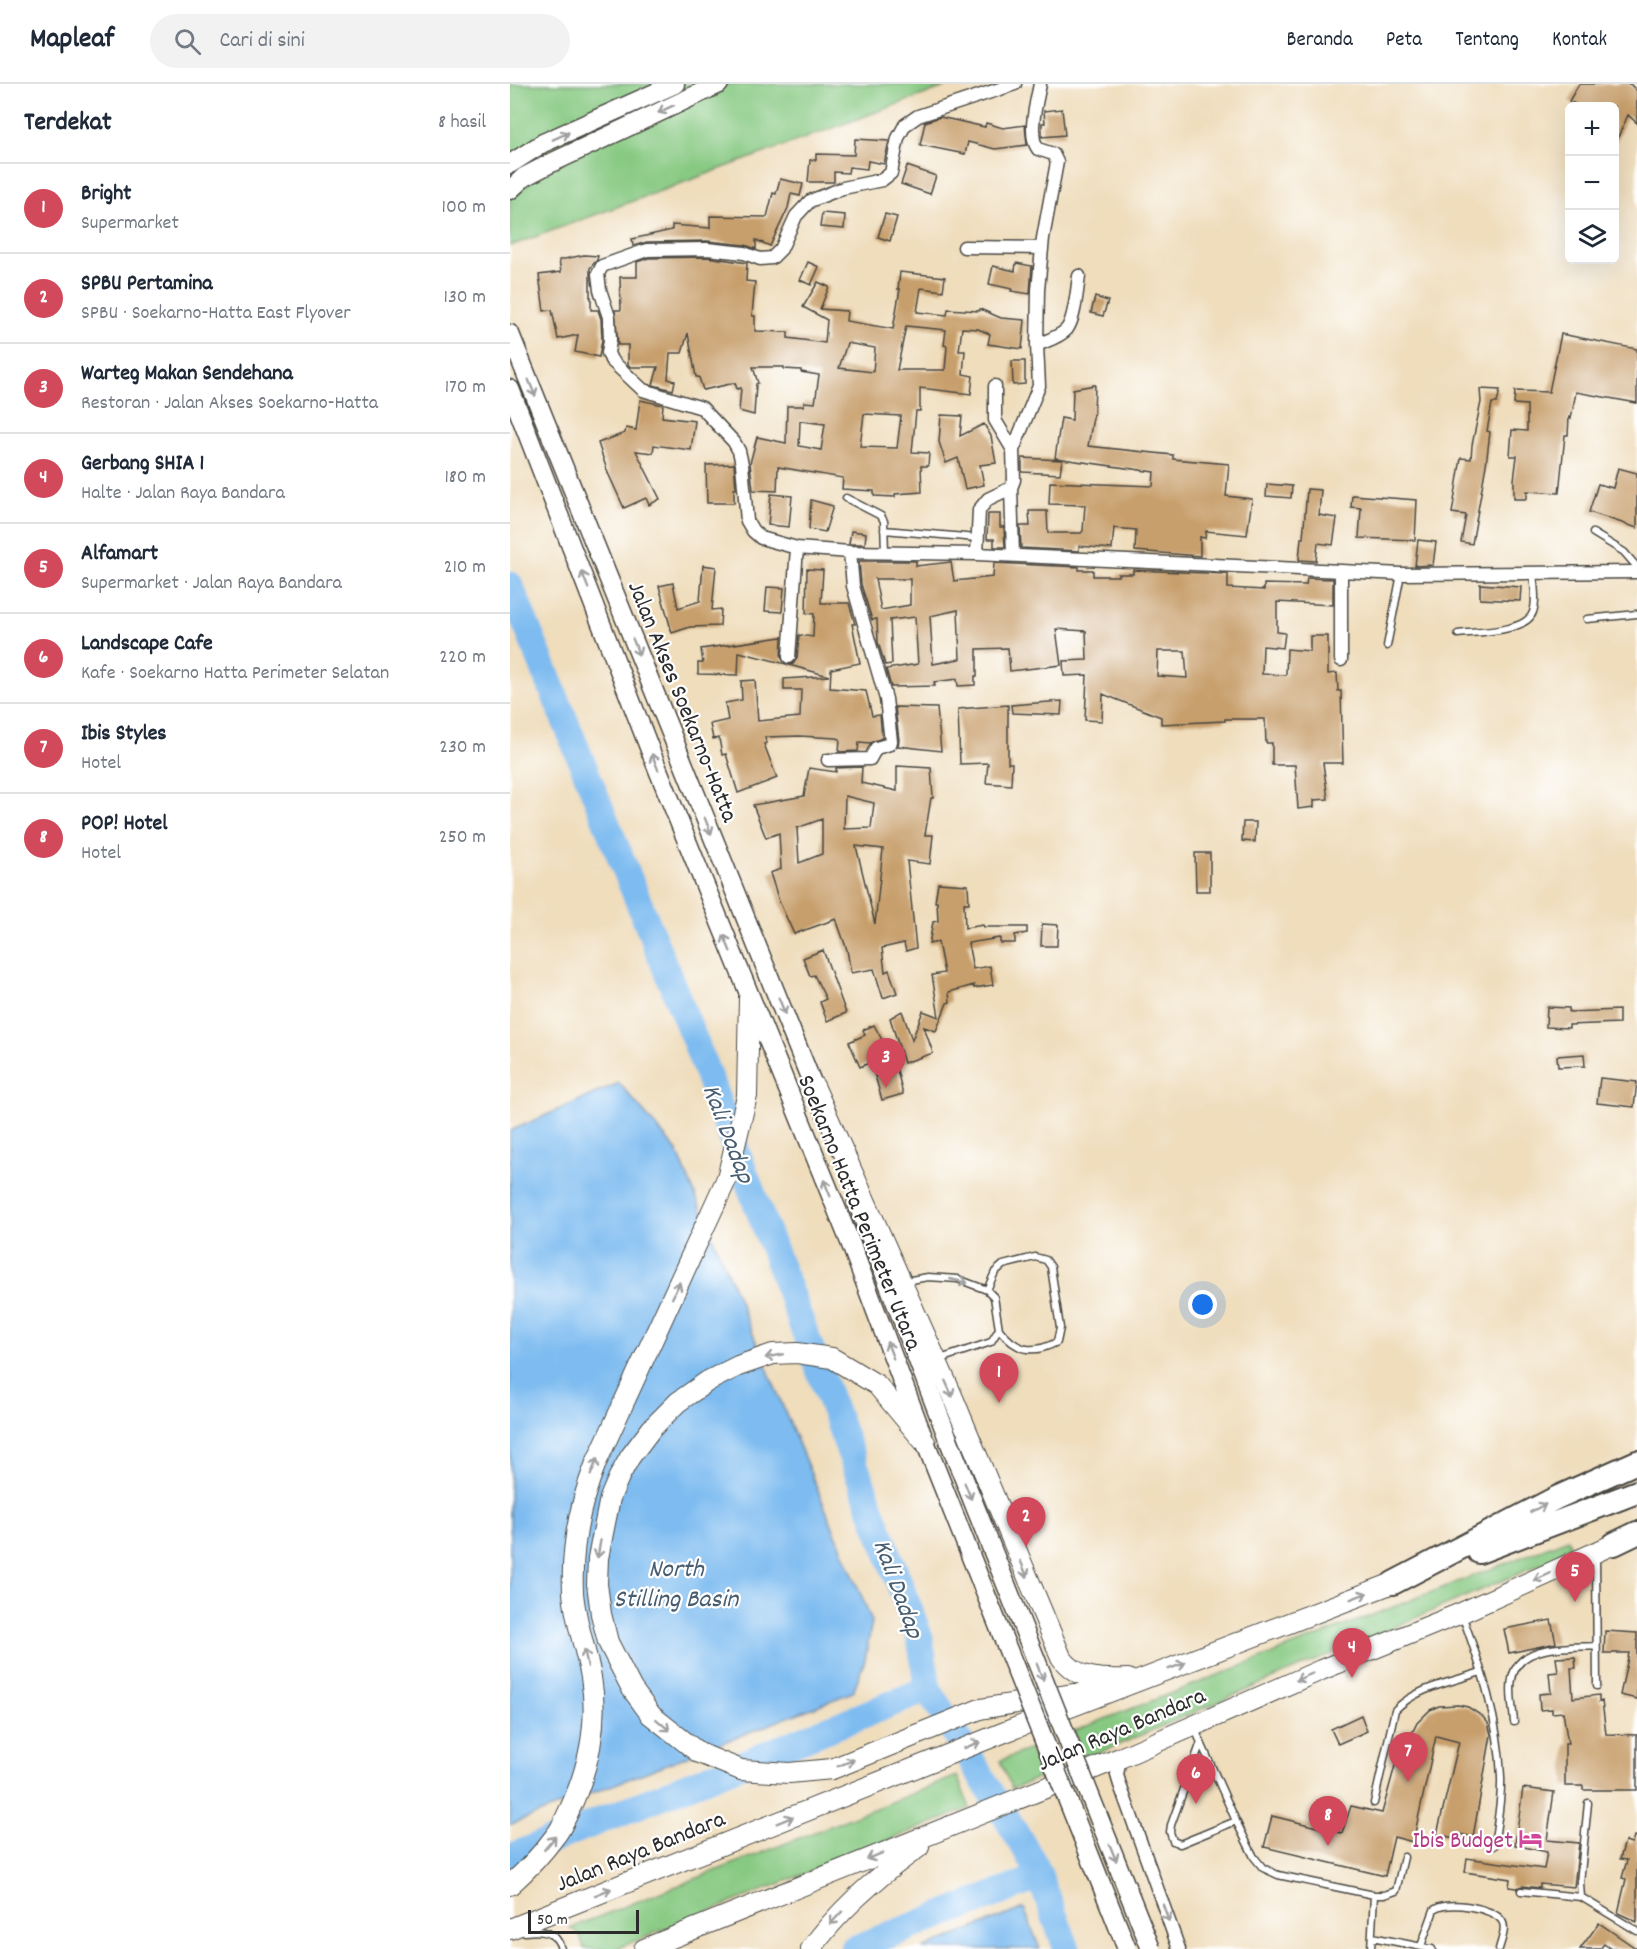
<!DOCTYPE html>
<html lang="id">
<meta charset="utf-8">
<style>
body{margin:0;font-family:Dekko,sans-serif;background:#f2f2f3;color:#1f2937}
.controls{position:absolute;right:18px;top:18px;display:grid;overflow:hidden;border-radius:9px;box-shadow:0 6px 24px #0002}
.controls button{width:54px;height:54px;display:grid;place-items:center;padding:0;border:0;border-bottom:2px solid #e0e1e3;background:#fff;color:#1f2937;font:30px sans-serif}
.scale{position:absolute;left:18px;bottom:15px;width:111px;box-sizing:border-box;padding-left:6px;border:3px solid #2b2b2b;border-top:0;font-size:16px;line-height:21px;white-space:nowrap;color:#2b2b2b;-webkit-text-stroke:4px #fff;paint-order:stroke}
.you{position:absolute;left:693px;top:1221px;width:21px;height:21px;margin:-15px;border:4px solid #fff;border-radius:50%;background:#1a73e8;box-shadow:0 0 0 9px #1a73e833}
.badge{display:grid;place-items:center;width:39px;height:39px;border-radius:50%;background:#d1495b;color:#fff;font-size:20px;font-weight:700}
.pin{position:absolute;translate:-50% -50px;filter:drop-shadow(0 2px 3px #0008)}
.pin::after{content:'';position:absolute;top:32px;width:21px;height:18px;background:inherit;clip-path:polygon(0 0,100% 0,50% 100%)}
.list{margin:0;padding:0;list-style:none}
h2{display:flex;justify-content:space-between;align-items:center;height:78px;margin:0;padding:0 24px;font-size:26px}
h2 small{font-size:20px;font-weight:400;color:#747a83}
.list li{display:grid;grid-template-columns:39px 1fr auto;gap:18px;align-items:center;box-sizing:border-box;height:90px;padding:0 24px;border-top:2px solid #e0e1e3}
.list b{display:block;font-size:22px;white-space:nowrap}
.list p{margin:0;font-size:20px;white-space:nowrap;color:#747a83}
.list em{font-size:20px;font-style:normal;color:#747a83}
.icon{flex:none;width:33px;height:33px;fill:none;stroke:currentColor;stroke-width:2;stroke-linecap:round;stroke-linejoin:round}
.map{position:relative;flex:none;width:1127px;height:1865px;overflow:hidden}
header{display:flex;align-items:center;gap:36px;box-sizing:border-box;height:84px;padding:0 30px;background:#fff;border-bottom:2px solid #e0e1e3}
header strong{font-size:28px}
nav{display:flex;gap:33px;margin-inline-start:auto;font-size:21px}
.search{width:420px;height:54px;background:#f2f2f3;display:flex;align-items:center;gap:15px;box-sizing:border-box;padding:0 21px;border-radius:33px;color:#747a83;font-size:22px}
main{display:flex}
aside{flex:1;background:#fff}
.map>svg:first-child{display:block}
.green{fill:#87c982;stroke:#597a56;stroke-width:1.5}
.water{fill:#7dbbf0;stroke:#54738e;stroke-width:1.5}
.lines{fill:none;stroke-linecap:round;stroke-linejoin:round}
.river{stroke:#7dbbf0;stroke-width:27}
.building{fill:#c79f6c;fill-rule:evenodd}
.lane-casing{stroke:#484641;stroke-width:9}
.street-casing{stroke:#484641;stroke-width:15}
.secondary-casing{stroke:#484641;stroke-width:21}
.primary-casing{stroke:#484641;stroke-width:22}
.highway-casing{stroke:#484641;stroke-width:26}
.lane{stroke:#fff;stroke-width:6}
.street{stroke:#fff;stroke-width:12}
.secondary{stroke:#fff;stroke-width:18}
.primary{stroke:#fff;stroke-width:20}
.highway{stroke:#fff;stroke-width:22}
.secondary-bridge-casing{stroke:#484641;stroke-width:21;stroke-linecap:butt}
.secondary-bridge{stroke:#fff;stroke-width:18}
.oneway{stroke:#a0a0a0}
.labels{text-anchor:middle;stroke-width:4.5;stroke-linejoin:round;paint-order:stroke}
.street-label{font-size:24px;fill:#2b2b2b;stroke:#fff}
.hotel-label{font-size:24px;fill:#b23c85;stroke:#fff;text-anchor:end}
.water-label{font-size:26px;font-style:italic;fill:#485d70;stroke:#fff}
</style>
<header>
<strong>Mapleaf</strong>
<div class="search"><svg class="icon" aria-label="search" viewBox="0 0 24 24"><circle cx="10" cy="10" r="6"/><path d="M15 15l6 6"/></svg>Cari di sini</div>
<nav><a>Beranda</a><a>Peta</a><a>Tentang</a><a>Kontak</a></nav>
</header>
<main>
<aside>
<h2>Terdekat<small>8 hasil</small></h2>
<ul class="list">
<li><span class="badge">1</span><div><b>Bright</b><p>Supermarket</p></div><em>100 m</em></li>
<li><span class="badge">2</span><div><b>SPBU Pertamina</b><p>SPBU · Soekarno-Hatta East Flyover</p></div><em>130 m</em></li>
<li><span class="badge">3</span><div><b>Warteg Makan Sendehana</b><p>Restoran · Jalan Akses Soekarno-Hatta</p></div><em>170 m</em></li>
<li><span class="badge">4</span><div><b>Gerbang SHIA 1</b><p>Halte · Jalan Raya Bandara</p></div><em>180 m</em></li>
<li><span class="badge">5</span><div><b>Alfamart</b><p>Supermarket · Jalan Raya Bandara</p></div><em>210 m</em></li>
<li><span class="badge">6</span><div><b>Landscape Cafe</b><p>Kafe · Soekarno Hatta Perimeter Selatan</p></div><em>220 m</em></li>
<li><span class="badge">7</span><div><b>Ibis Styles</b><p>Hotel</p></div><em>230 m</em></li>
<li><span class="badge">8</span><div><b>POP! Hotel</b><p>Hotel</p></div><em>250 m</em></li>
</ul>
</aside>
<div class="map">
<svg width="1127" height="1865" viewBox="0 0 1127 1865">
<rect width="100%" height="100%" fill="#fff"/>
<filter id="ink" filterUnits="userSpaceOnUse"><feTurbulence type="fractalNoise" baseFrequency=".0167" numOctaves="2"/><feDisplacementMap in="SourceGraphic" scale="12" xChannelSelector="R" yChannelSelector="G"/><feConvolveMatrix kernelMatrix="1 2 1 2 8 2 1 2 1" color-interpolation-filters="sRGB"/></filter>
<filter id="wash" filterUnits="userSpaceOnUse"><feTurbulence type="fractalNoise" baseFrequency=".008" numOctaves="4" result="noise"/><feDisplacementMap in="SourceGraphic" scale="24" xChannelSelector="R" yChannelSelector="G"/><feGaussianBlur stdDeviation="1.35" result="paint"/><feColorMatrix in="noise" values="0 0 0 0 0 0 0 0 0 0 0 0 0 0 0 0 0 1.4 0 .05"/><feComposite in="paint" operator="in"/></filter>
<g filter="url(#wash)">
<rect width="100%" height="100%" fill="#efddbc"/>
<path class="green" d="M0 0H443L0 162Z
M1058 1455 1062 1467 575 1675 564 1647Z
M520 1665 531 1693 502 1705 490 1677Z
M447 1692 460 1724 105 1865H74L70 1851 60 1844Z"/>
<path class="water" d="M109 999 167 1067 362 1537 355 1576 343 1608 0 1741V1047Z
M514 1824 530 1865H412Z"/>
<g class="lines">
<path class="river" d="M0 501 185 957 410 1554 418 1605 525 1781 557 1865
M0 1773 418 1605
M343 1865 530 1793"/>
</g>
<g id="blocks">
<path class="building" d="M1069 0H1120L1127 7V39L1118 31 1104 62V22H1069L1059 17Z
M552 25 555 51 532 53V39H535L534 27Z
M430 33 475 43 476 39 493 44 515 41 517 61 485 65 458 58 455 70 410 61 415 38Z
M345 55 379 57 374 80 358 77 357 85 339 83 338 89 324 88V98H298L300 76H306V70L344 71Z
M397 82 426 92 420 110 391 100Z
M270 95 293 100 290 112 281 110 278 124 260 162 246 156V165L235 161 197 157 137 158 123 162 122 155 162 146V141L200 144V132L257 133 263 109 266 110Z
M312 129 335 131 334 145 310 143Z
M375 130 387 133 380 157 368 153Z
M74 171 88 172 87 176 80 184V213H81V226H88L91 235 92 256 89 273 65 268 68 251 48 255 42 226 34 227 29 191 51 188 49 176Z
M197 173 237 179 236 197 245 198 242 232H245V247L278 248V254L315 259 317 236 293 223 308 198 319 203 310 225 337 227 336 237 383 245 390 205H388L390 188 435 193 433 207 411 204 407 228 437 231 438 225 469 227 470 225 491 234 515 236 512 265 478 260 480 250 468 245 452 244 449 267H455L453 290 463 292 461 310 410 304V327H406L402 368 419 369 418 382H411L412 408 385 410V413L364 412V407L332 405 333 394 268 383 267 407 243 406 240 379 247 353 276 359 277 322H293L294 318 305 319 309 291 291 288V286L274 285V283H243L248 299 246 300 244 331 229 327 231 304 227 305 225 299 193 306 189 293H186L178 249 172 269H160L158 295 165 297 163 306 143 301 148 283H120L118 280V261H108L105 226H111L110 193H127V178L138 174ZM396 242 436 246 434 261 437 262 435 286H387ZM337 259 365 264 363 288 329 284ZM354 330 391 332 387 364 350 363ZM290 337 315 340 311 366 289 362Z
M298 178 309 183 301 201 290 196Z
M506 179 522 182 520 210 501 207 502 205 479 200 483 182 505 187Z
M585 213 598 217 593 232 581 229Z
M1051 250 1127 265V319L1066 308 1061 334 1059 333 1058 351H1055L1049 409 1017 407V415H1004V396L1007 372H1000L1002 346 1017 347V321L1004 320 1005 307 1039 308Z
M502 277H515V300L503 301Z
M585 301 584 328 578 362 663 371V375L719 380 716 412 742 415 737 451 696 447 695 454 690 453V472L625 467 626 446 604 444 602 465 569 462V467L511 464 510 442H520L519 427H537L538 449H571L573 447 575 421 539 420 540 398 643 402 644 388 545 374 551 334 562 336 563 305Z
M970 305 990 306 987 319H982L977 347 980 348 976 381 962 460 951 458 956 431 942 429 951 374 961 375 962 361 971 318Z
M130 316 153 321 152 333 185 337 181 366 144 361 143 369 126 367 150 415 139 421 136 414 114 424 98 389 88 359 115 349 116 344 126 346Z
M431 331 452 332 450 352 474 340 481 352 486 379 470 381 474 401 455 405 448 374 436 379 429 358Z
M512 374 552 376 550 390 512 388Z
M224 380 226 405H224V419H197L196 381Z
M1108 384 1127 389V444L1079 428 1088 400 1103 404Z
M757 400 782 402 781 414 756 412Z
M797 405 811 406 809 431 827 434 823 461 808 459 806 477 789 476 791 454H793Z
M261 410 282 412 279 443 258 441Z
M842 411 907 416 905 456 849 454 851 424 841 423Z
M301 416 323 422 315 448 299 445Z
M478 430H490V443H494L495 463H484V455H477Z
M341 447 356 449 355 460H339Z
M908 456 926 458 923 481 905 482Z
M349 477H406V482L441 478 444 497 483 493 484 479 569 483V486H583V492H608V490H623V486L718 490V504L754 506V500L796 501 797 494 823 495V521L767 518V548L775 549 773 564 753 562 752 590 776 591 777 565 800 567V552H818V590L827 589 828 607H831L833 679H813L818 715 804 716V723L788 725 785 681H762V659H756L755 635H715V637L651 640V633L593 610 592 637 575 636 577 591 554 592 553 577 577 576 576 547 546 545 551 581 500 587 498 564 467 565V592H465V601L448 602 447 595 424 598 425 602 381 603 376 585 408 580 405 533 380 536 382 580 375 581 368 558 367 535 362 536 351 500ZM365 495H400V521L371 526ZM448 526 450 575 423 580 420 532ZM648 567H675L677 594 647 592Z
M193 481 206 483 202 526 211 525 210 542 180 543 162 549 149 502 163 499 168 524 190 517Z
M297 485 313 486 311 519H339L345 540H342L350 579 321 585 320 604 356 607 362 632 370 631 372 654 360 659 349 658 348 667 329 668 330 655 327 654 289 652 255 653 256 659 254 660 267 694 228 709 216 670 212 671 209 654 203 655 200 640 218 636 215 619 232 616 231 597 245 596 248 637 290 633 291 606H274V595L319 592 279 581 283 580 287 574 289 551 303 553 304 530 296 529Z
M970 500 1011 503 1010 517 970 515Z
M257 503 274 504 272 528 255 527Z
M272 553 271 573 276 580 229 568 228 591 188 590V579H193L191 565Z
M552 617 551 631 502 629 501 621Z
M498 621V679H502L501 701 476 699 478 679 450 680 448 625Z
M385 623 427 624 431 667 388 662 389 656Z
M387 682 421 684 423 714H421L415 751H423L420 780 397 777 406 864 396 867 394 859 372 864 375 888 379 886 387 909 373 914 364 885 341 889 337 866 326 835 284 850 269 817 260 789 271 785 269 749 256 754 243 721 294 712 299 684 326 688V684L352 683 351 699 387 707ZM335 712 364 719 361 744 334 745ZM312 735V770L289 779 287 744ZM346 762 373 765 365 840Z
M733 738H746L745 758 732 757Z
M685 769H700V807H686Z
M428 799 458 801 459 819H454L455 844 473 841 474 843H517V849L505 851V859H490V854L458 859 463 885 480 882 483 901 464 904V901L439 908 440 918 437 919 426 947 414 943 423 969 394 979 380 934 392 927 402 956 413 927 429 933 422 891 434 889 428 858 419 860 423 838 428 837 427 818H425Z
M532 840 548 841 547 862H531Z
M313 866 336 929 317 937 310 918 316 915 304 891 300 892 293 874Z
M1037 923 1059 924V928L1109 926V939L1059 941V944L1036 943Z
M364 941 386 982 393 1010 372 1016 361 978 350 983 339 958 355 951 353 946Z
M1074 970 1075 982 1048 983 1047 972Z
M1090 994 1127 998 1124 1023 1087 1019Z
M1041 1536 1046 1559 999 1569 994 1545Z
M1095 1547 1127 1549V1615L1110 1611 1119 1569H1094Z
M1065 1573 1066 1584H1061L1063 1614 1089 1611V1618L1092 1617 1096 1650 1127 1651V1706H1073V1702H1055V1660H1058L1053 1628 1042 1629V1625L1030 1626 1029 1610 1041 1609 1039 1589 1048 1588 1046 1574Z
M948 1621 958 1623 972 1632 978 1639 981 1651 963 1753 949 1750 948 1755 927 1750 949 1658 926 1652 903 1758 884 1753 875 1792 754 1763 762 1732 832 1749 841 1722 872 1729 894 1649 901 1651 907 1639 920 1626 929 1622Z
M851 1631 857 1647 828 1660 821 1645Z
M1013 1704 1044 1708 1037 1756 1069 1759 1064 1803 1030 1800V1804L1012 1802 1007 1804 999 1803 1000 1795 955 1788 957 1774 1034 1785 1037 1768 1005 1761Z
M1124 1752 1127 1753V1838L1108 1829 1116 1795 1112 1794 1117 1776 1110 1775 1115 1757 1122 1759Z
M1089 1839 1127 1865H1101L1094 1860 1090 1865H1070Z"/>
</g>
</g>
<g filter="url(#ink)">
<use href="#blocks" fill-opacity="0" stroke="#484641" stroke-width="1.5"/>
<g class="lines">
<defs>
<path id="lane" d="M336 414 371 432 374 437 375 468
M374 446 467 454
M1083 449 1114 468 1127 483
M1077 535 1127 530
M948 550C966 548 1017 548 1023 528 1027 517 1024 501 1023 489
M877 562 891 490
M395 1197 418 1193 448 1195 477 1206 484 1213 489 1245 481 1258 430 1275
M477 1206 485 1188 493 1181 525 1173 536 1176 541 1183 550 1244 547 1258C522 1271 506 1267 489 1245
M1086 1472 1087 1602
M952 1531C971 1582 989 1638 991 1693 992 1716 987 1739 984 1762
M1004 1638C1003 1624 999 1608 1002 1595 1008 1559 1059 1564 1086 1562
M684 1643 726 1737 744 1773 753 1784 768 1791 864 1811
M691 1658 661 1741 660 1748 663 1757 670 1760 726 1737
M864 1719 885 1626C907 1603 942 1598 971 1588
M1078 1719 1070 1799 1071 1813 1127 1847
M1011 1807 1071 1813
M15 1848C31 1846 47 1847 51 1865
M862 1853 922 1865
M911 1862 924 1826C936 1816 983 1823 992 1837 997 1844 991 1857 989 1865
M861 1865 864 1811H874L886 1807 894 1773"/>
<path id="street" d="M505 0 408 32 395 41 388 54 381 89 372 96 333 104 300 117 286 132 271 165 262 174 250 175 234 169 197 165 137 166 92 182 88 190 90 206 99 233 100 256 98 269 101 276 133 306 192 324 224 358 229 367 232 380 237 437 243 447 251 454 287 464 340 468 467 470 831 487 891 490 1127 488
M454 163 532 164
M527 261C536 257 550 253 557 245 565 234 567 206 569 192
M485 302V336L503 366 504 396 501 404 503 471
M503 366 529 302 527 261 528 206 533 154 547 78 543 70 528 65C517 51 527 16 530 0
M467 470 469 426 478 415 501 404
M831 487V576
M279 573 287 464
M318 676 360 675 366 664 380 660 381 657 376 615 343 502 340 468
M610 1674 607 1691 610 1701 669 1865"/>
<path id="secondary" d="M0 80 33 59 165 0
M0 106 14 93 39 80 209 0
M0 250 309 1016
M0 305 142 671 340 1158 413 1353
M347 1118 437 1352"/>
<path id="primary" d="M304 1002 441 1309 551 1573C566 1596 592 1596 618 1595
M416 1360 367 1301 322 1274 287 1269 263 1270 228 1282 198 1297 168 1318 142 1344 120 1373 109 1393 100 1414 88 1474 87 1500 91 1530 98 1558 122 1605 141 1631 189 1669 231 1686 279 1689 322 1685 470 1625 563 1610 591 1611
M0 1801C17 1786 33 1769 46 1751 51 1745 54 1737 57 1731 78 1688 89 1641 81 1593 76 1565 65 1537 63 1508 61 1462 69 1421 86 1379L217 1094 237 1012 239 914
M0 1845 495 1648 883 1499
M134 1865 610 1674 811 1586 951 1529 1104 1460
M301 1865C330 1824 368 1792 409 1763"/>
<path id="highway" d="M1104 1460 1127 1449
M969 1468 1127 1408
M883 1499 1046 1414 1127 1378"/>
</defs>
<use href="#lane" class="lane-casing"/>
<use href="#street" class="street-casing"/>
<use href="#secondary" class="secondary-casing"/>
<use href="#primary" class="primary-casing"/>
<use href="#highway" class="highway-casing"/>
<use href="#lane" class="lane"/>
<use href="#street" class="street"/>
<use href="#secondary" class="secondary"/>
<use href="#primary" class="primary"/>
<use href="#highway" class="highway"/>
<defs>
<path id="secondary-bridge" d="M437 1352 641 1865
M416 1360 617 1865"/>
</defs>
<use href="#secondary-bridge" class="secondary-bridge-casing"/>
<use href="#secondary-bridge" class="secondary-bridge"/>
</g>
<defs><path id="oneway-shaft" d="M-6 0H5M1.5-3L5.5 0L1.5 3" fill="none" stroke-width="1.6" stroke-linecap="round" stroke-linejoin="round" transform="scale(1.5)"/></defs>
<g class="oneway">
<use href="#oneway-shaft" transform="translate(156 25) rotate(155)"/>
<use href="#oneway-shaft" transform="translate(51 52) rotate(-24)"/>
<use href="#oneway-shaft" transform="translate(22 304) rotate(68)"/>
<use href="#oneway-shaft" transform="translate(75 496) rotate(-111)"/>
<use href="#oneway-shaft" transform="translate(126 563) rotate(68)"/>
<use href="#oneway-shaft" transform="translate(145 678) rotate(-112)"/>
<use href="#oneway-shaft" transform="translate(198 742) rotate(68)"/>
<use href="#oneway-shaft" transform="translate(217 859) rotate(-112)"/>
<use href="#oneway-shaft" transform="translate(272 922) rotate(68)"/>
<use href="#oneway-shaft" transform="translate(317 1104) rotate(-112)"/>
<use href="#oneway-shaft" transform="translate(449 1197) rotate(13)"/>
<use href="#oneway-shaft" transform="translate(166 1206) rotate(-65)"/>
<use href="#oneway-shaft" transform="translate(380 1266) rotate(-111)"/>
<use href="#oneway-shaft" transform="translate(264 1272) rotate(169)"/>
<use href="#oneway-shaft" transform="translate(439 1305) rotate(66)"/>
<use href="#oneway-shaft" transform="translate(84 1383) rotate(-68)"/>
<use href="#oneway-shaft" transform="translate(458 1407) rotate(68)"/>
<use href="#oneway-shaft" transform="translate(1028 1424) rotate(-28)"/>
<use href="#oneway-shaft" transform="translate(89 1465) rotate(100)"/>
<use href="#oneway-shaft" transform="translate(514 1485) rotate(67)"/>
<use href="#oneway-shaft" transform="translate(1032 1493) rotate(156)"/>
<use href="#oneway-shaft" transform="translate(849 1512) rotate(-21)"/>
<use href="#oneway-shaft" transform="translate(76 1574) rotate(-102)"/>
<use href="#oneway-shaft" transform="translate(667 1582) rotate(-21)"/>
<use href="#oneway-shaft" transform="translate(530 1588) rotate(68)"/>
<use href="#oneway-shaft" transform="translate(794 1593) rotate(157)"/>
<use href="#oneway-shaft" transform="translate(153 1641) rotate(41)"/>
<use href="#oneway-shaft" transform="translate(462 1661) rotate(-22)"/>
<use href="#oneway-shaft" transform="translate(336 1679) rotate(-22)"/>
<use href="#oneway-shaft" transform="translate(275 1736) rotate(-22)"/>
<use href="#oneway-shaft" transform="translate(40 1759) rotate(-50)"/>
<use href="#oneway-shaft" transform="translate(603 1769) rotate(68)"/>
<use href="#oneway-shaft" transform="translate(365 1772) rotate(158)"/>
<use href="#oneway-shaft" transform="translate(93 1808) rotate(-22)"/>
<use href="#oneway-shaft" transform="translate(656 1829) rotate(70)"/>
<use href="#oneway-shaft" transform="translate(326 1834) rotate(134)"/>
</g>
</g>
<defs>
<symbol id="hotel-bare" viewBox="-9 -9 18 18"><path d="M-6-4.5h1.5V1H6V5H4.5V3h-9V5H-6ZM-4 0a1.8 1.8 0 1 1 3.6 0ZM.5 0V-2.5h3Q6-2.5 6 0Z" fill="#d1479c" stroke="#fff" stroke-width="2.5" paint-order="stroke"/></symbol>
</defs>
<g fill-rule="evenodd">
<use href="#hotel-bare" x="1004" y="1738" width="33" height="33"/>
</g>
<g class="labels">
<g class="street-label">
<text transform="translate(174 617) rotate(68)" y="8">Jalan Akses Soekarno-Hatta</text>
<text transform="translate(351 1128) rotate(68)" y="8">Soekarno Hatta Perimeter Utara</text>
<text transform="translate(611 1644) rotate(-23)" y="8">Jalan Raya Bandara</text>
<text transform="translate(130 1766) rotate(-22)" y="8">Jalan Raya Bandara</text>
</g>
<g class="hotel-label">
<text x="1003" y="1763">Ibis Budget</text>
</g>
<g class="water-label">
<text transform="translate(220 1049) rotate(69)" y="9">Kali Dadap</text>
<text x="166" y="1492">North<tspan x="166" dy="30">Stilling Basin</tspan></text>
<text transform="translate(390 1504) rotate(70)" y="9">Kali Dadap</text>
</g>
</g>
</svg>
<div class="controls">
<button>+</button>
<button>−</button>
<button><svg class="icon" aria-label="layers" viewBox="0 0 24 24"><path d="M12 4l9 5-9 5-9-5zM3 14l9 5 9-5"/></svg></button>
</div>
<div class="scale">50 m</div>
<div class="you"></div>
<div class="pin badge" style="left:489px;top:1319px">1</div>
<div class="pin badge" style="left:516px;top:1463px">2</div>
<div class="pin badge" style="left:376px;top:1004px">3</div>
<div class="pin badge" style="left:842px;top:1594px">4</div>
<div class="pin badge" style="left:1065px;top:1518px">5</div>
<div class="pin badge" style="left:686px;top:1720px">6</div>
<div class="pin badge" style="left:898px;top:1698px">7</div>
<div class="pin badge" style="left:818px;top:1762px">8</div>
</div>
</main>
